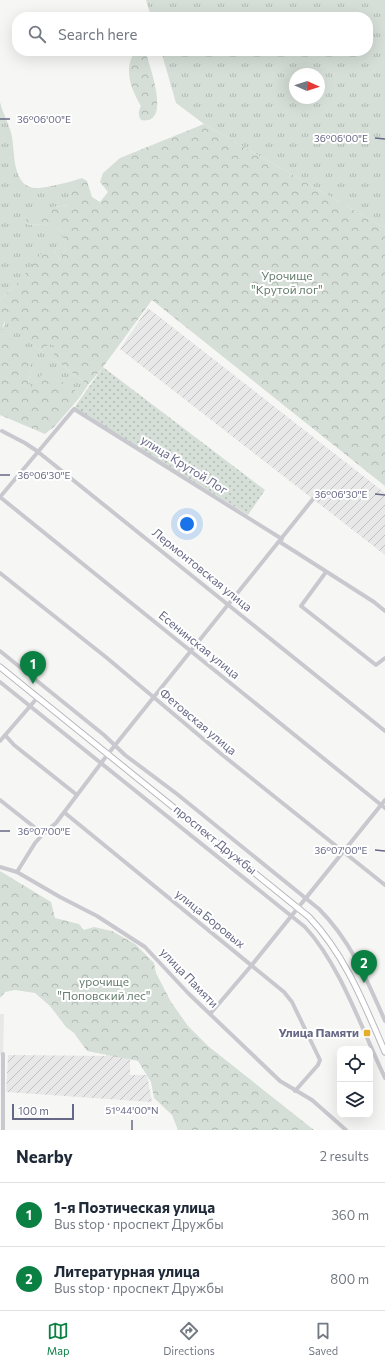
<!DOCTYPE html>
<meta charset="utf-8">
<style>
body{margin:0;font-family:Commissioner,sans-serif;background:#f6f6f7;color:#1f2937}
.controls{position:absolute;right:12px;bottom:12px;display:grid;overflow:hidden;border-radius:8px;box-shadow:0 4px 16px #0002}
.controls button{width:36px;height:36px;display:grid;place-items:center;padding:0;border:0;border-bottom:1px solid #e0e1e3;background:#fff;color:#1f2937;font:20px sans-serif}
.compass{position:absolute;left:289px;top:68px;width:36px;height:36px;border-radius:50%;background:#fff;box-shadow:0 4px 16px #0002;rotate:93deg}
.scale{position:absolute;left:12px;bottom:10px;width:62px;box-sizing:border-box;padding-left:4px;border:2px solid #666885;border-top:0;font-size:11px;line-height:14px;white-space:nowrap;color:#666885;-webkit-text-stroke:3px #fff;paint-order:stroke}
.you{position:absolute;left:187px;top:524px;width:14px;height:14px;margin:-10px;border:3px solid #fff;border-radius:50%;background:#1a73e8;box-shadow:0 0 0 6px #1a73e833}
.badge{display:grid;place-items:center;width:26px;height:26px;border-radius:50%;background:#0b8043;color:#fff;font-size:13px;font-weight:700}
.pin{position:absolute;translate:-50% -33px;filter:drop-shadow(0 1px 2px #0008)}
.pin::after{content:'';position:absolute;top:21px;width:14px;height:12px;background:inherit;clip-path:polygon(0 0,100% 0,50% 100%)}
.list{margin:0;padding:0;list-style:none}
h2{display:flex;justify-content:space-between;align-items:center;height:52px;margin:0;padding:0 16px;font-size:17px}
h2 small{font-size:13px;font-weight:400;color:#747a83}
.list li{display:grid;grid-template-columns:26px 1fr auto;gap:12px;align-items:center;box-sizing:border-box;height:64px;padding:0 16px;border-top:1px solid #e0e1e3}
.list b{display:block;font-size:15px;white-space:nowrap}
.list p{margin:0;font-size:13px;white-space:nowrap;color:#747a83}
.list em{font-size:13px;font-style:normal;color:#747a83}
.icon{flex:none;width:22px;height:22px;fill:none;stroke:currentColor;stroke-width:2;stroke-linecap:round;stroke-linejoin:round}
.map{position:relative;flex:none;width:385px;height:1130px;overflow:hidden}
.search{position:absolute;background:#fff;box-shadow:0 4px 16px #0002;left:12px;right:12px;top:12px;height:44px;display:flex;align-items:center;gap:10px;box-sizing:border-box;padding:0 14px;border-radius:16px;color:#747a83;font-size:15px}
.sheet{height:180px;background:#fff}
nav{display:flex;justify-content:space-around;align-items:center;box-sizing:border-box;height:56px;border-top:1px solid #e0e1e3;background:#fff;font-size:11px;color:#747a83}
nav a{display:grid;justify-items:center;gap:2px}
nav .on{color:#0b8043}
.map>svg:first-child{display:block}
.built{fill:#e7e8e7}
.industrial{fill:url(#industrial-furrows)}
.grass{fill:url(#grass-tufts);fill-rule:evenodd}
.forest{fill:url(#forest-crowns)}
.garden{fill:url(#garden-dots)}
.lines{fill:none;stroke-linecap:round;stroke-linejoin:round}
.major-casing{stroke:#b8b9c0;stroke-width:7}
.minor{stroke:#c8c8ce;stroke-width:4}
.major{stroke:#fff;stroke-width:5}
.ticks{fill:none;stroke:#666885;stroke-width:1.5}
.poi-dot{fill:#e4ae27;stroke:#fff;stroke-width:1.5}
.labels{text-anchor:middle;stroke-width:4;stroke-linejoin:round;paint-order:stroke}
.park-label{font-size:12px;fill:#657c6c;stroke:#fff}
.street-label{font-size:12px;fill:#666885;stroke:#fff}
.poi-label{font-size:12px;font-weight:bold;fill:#666885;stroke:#fff;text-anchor:end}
.ticks-label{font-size:10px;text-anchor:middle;fill:#666885;stroke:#fff;stroke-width:4;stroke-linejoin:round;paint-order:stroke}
</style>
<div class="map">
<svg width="385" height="1130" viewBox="0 0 385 1130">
<defs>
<pattern id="industrial-furrows" width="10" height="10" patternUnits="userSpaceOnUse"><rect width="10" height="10" fill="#e7e8e7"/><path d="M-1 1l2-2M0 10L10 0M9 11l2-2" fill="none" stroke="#bfc0c1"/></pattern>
<pattern id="grass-tufts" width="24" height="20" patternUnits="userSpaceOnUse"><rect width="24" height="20" fill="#d5ded7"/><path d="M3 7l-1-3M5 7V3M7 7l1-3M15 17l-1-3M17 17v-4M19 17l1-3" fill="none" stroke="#b1b8b4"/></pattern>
<pattern id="forest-crowns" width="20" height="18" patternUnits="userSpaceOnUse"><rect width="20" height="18" fill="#d5ded7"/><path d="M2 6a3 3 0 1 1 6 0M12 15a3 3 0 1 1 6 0" fill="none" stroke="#b1b8b4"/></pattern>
<pattern id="garden-dots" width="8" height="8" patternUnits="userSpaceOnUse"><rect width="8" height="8" fill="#d5ded7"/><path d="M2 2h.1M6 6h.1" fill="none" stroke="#b1b8b4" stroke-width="1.8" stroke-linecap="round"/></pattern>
</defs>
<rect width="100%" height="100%" fill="#f6f7f4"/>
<path class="built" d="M0 1014H4L3 1055H0Z"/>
<path class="industrial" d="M148 308 385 493V555L120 349Z
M106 1054H118L130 1060V1075H147L152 1102 6 1092 8 1055 106 1056Z"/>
<path class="grass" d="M146 0H385V228L204 124 176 103 161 51H368V17H151ZM295 74H319V98H295Z
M0 102C3 115 10 125 12 137 15 154 12 190 39 188 49 187 59 184 69 182V205L53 207 28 225 41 224 61 229 66 249 60 260 54 250 0 300Z
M5 320 41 351 50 344 54 345V359L88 385 80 397 74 389 36 381 31 388 28 383 31 370 2 329 5 325Z"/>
<path class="forest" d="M135 51H145C150 66 172 126 141 120 138 115 138 112 141 106 131 90 123 69 135 51Z
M204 124 385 228V486L152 300 103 367 88 385 54 359V345L50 344 41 351 5 321 2 329 31 357V370L28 383 31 387 43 373H48L74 389 80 397 55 426 45 434 0 415V300L16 285 44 250H54L60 260 66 249 61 229 41 224 28 225 25 220 53 207 69 205V182L82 178 87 181 92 197 100 202 108 192 100 182 103 173 120 158Z
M0 871 51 902 55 918 79 924 84 930 94 927 112 931 135 944 154 963 156 973 171 1002 188 1026 208 1046 314 1130H178L172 1115 154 1098 151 1082 138 1061 87 1051 74 1033 66 1027 50 1006 35 993 15 990 5 992 0 998Z"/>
<path class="garden" d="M103 367 265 490 248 515 74 408Z"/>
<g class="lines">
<defs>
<path id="major" d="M0 667 309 917C346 956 364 1004 385 1052"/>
</defs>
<use href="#major" class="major-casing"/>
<path class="minor" d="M2 431 25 443 37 451 385 731
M0 497 385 808
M0 497 74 409 282 539
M280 542 374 602 385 611
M326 572 301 606 376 665 385 658
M0 573 107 658 220 753 385 885
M0 651 104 735 125 755 177 794 319 909C351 941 367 980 385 1021
M0 682 305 927C341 966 362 1030 385 1078
M5 735 14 745 77 795
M0 741 38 697
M0 800 43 834
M65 813 284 992 292 1002 320 1060 318 1065 295 1091
M0 867 17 872 60 897 97 916 145 947 188 993 280 1081 312 1100 346 1130
M17 872 35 843 43 834 56 823 108 754 313 499
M210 1014 251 966 385 800
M3 1130V1054"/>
<use href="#major" class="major"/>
</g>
<path class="ticks" d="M0 119H10M375 138 385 139M0 475H10M375 494 385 495M0 831H10M375 850 385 851M132 1130V1120"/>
<rect class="poi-dot" x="363" y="1029" width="8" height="8" rx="2"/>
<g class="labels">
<g class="park-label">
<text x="287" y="280">Урочище<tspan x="287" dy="14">"Крутой лог"</tspan></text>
<text x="104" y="986">урочище<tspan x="104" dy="14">"Поповский лес"</tspan></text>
</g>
<g class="street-label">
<text transform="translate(184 465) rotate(32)" y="4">улица Крутой Лог</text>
<text transform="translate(202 570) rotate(39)" y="4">Лермонтовская улица</text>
<text transform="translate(199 645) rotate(39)" y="4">Есенинская улица</text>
<text transform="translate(198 722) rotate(40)" y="4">Фетовская улица</text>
<text transform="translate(215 840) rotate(39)" y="4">проспект Дружбы</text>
<text transform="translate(210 919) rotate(39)" y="4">улица Боровых</text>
<text transform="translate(189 978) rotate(46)" y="4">улица Памяти</text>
</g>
<g class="poi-label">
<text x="359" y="1037">Улица Памяти</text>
</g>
</g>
<g class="ticks-label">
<text x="44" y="123">36°06'00"E</text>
<text x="341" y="142">36°06'00"E</text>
<text x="44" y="479">36°06'30"E</text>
<text x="341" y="498">36°06'30"E</text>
<text x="44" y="835">36°07'00"E</text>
<text x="341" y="854">36°07'00"E</text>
<text x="132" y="1114">51°44'00"N</text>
</g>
</svg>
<div class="controls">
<button><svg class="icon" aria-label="locate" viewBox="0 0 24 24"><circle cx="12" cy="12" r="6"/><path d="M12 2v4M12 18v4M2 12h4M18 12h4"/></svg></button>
<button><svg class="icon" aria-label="layers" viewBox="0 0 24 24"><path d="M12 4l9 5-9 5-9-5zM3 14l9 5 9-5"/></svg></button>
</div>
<svg class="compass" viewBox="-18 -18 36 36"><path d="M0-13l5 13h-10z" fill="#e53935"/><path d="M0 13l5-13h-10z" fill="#747a83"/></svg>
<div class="scale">100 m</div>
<div class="you"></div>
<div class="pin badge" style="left:33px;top:684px">1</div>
<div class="pin badge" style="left:364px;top:983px">2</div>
<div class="search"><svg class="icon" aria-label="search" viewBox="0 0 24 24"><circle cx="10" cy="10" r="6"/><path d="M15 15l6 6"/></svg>Search here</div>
</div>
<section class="sheet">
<h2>Nearby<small>2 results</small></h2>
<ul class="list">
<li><span class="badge">1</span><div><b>1-я Поэтическая улица</b><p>Bus stop · проспект Дружбы</p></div><em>360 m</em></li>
<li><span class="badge">2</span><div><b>Литературная улица</b><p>Bus stop · проспект Дружбы</p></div><em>800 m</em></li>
</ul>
</section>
<nav>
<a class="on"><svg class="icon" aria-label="map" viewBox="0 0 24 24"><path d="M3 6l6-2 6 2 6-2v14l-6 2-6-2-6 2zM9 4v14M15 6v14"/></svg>Map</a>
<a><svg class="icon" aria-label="directions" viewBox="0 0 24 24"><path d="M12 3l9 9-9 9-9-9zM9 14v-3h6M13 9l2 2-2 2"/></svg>Directions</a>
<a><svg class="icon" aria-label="saved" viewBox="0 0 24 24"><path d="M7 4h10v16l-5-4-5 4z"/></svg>Saved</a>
</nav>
